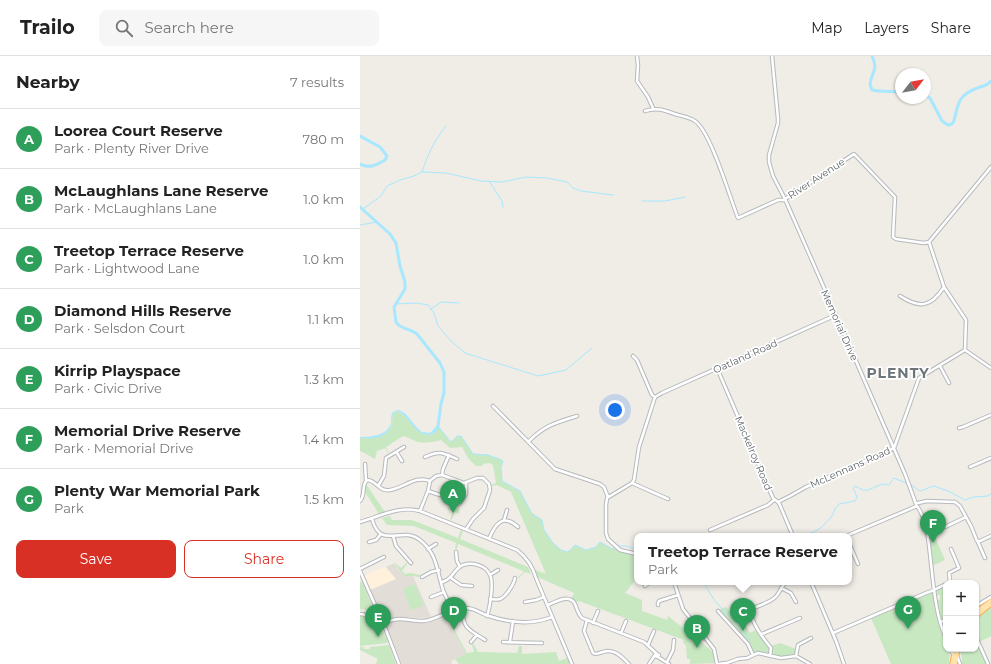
<!DOCTYPE html>
<meta charset="utf-8">
<style>
body{margin:0;font-family:Montserrat,sans-serif;background:#f6f6f6;color:#222}
.controls{position:absolute;right:12px;bottom:12px;display:grid;overflow:hidden;border-radius:8px;box-shadow:0 1px 3px #0004}
.controls button{width:36px;height:36px;display:grid;place-items:center;padding:0;border:0;border-bottom:1px solid #e0e0e0;background:#fff;color:#222;font:20px sans-serif}
.compass{position:absolute;left:535px;top:12px;width:36px;height:36px;border-radius:50%;background:#fff;box-shadow:0 1px 3px #0004;rotate:59deg}
.you{position:absolute;left:255px;top:354px;width:14px;height:14px;margin:-10px;border:3px solid #fff;border-radius:50%;background:#1a73e8;box-shadow:0 0 0 6px #1a73e833}
.badge{display:grid;place-items:center;width:26px;height:26px;border-radius:50%;background:#d93025;color:#fff;font-size:13px;font-weight:700}
.pin{position:absolute;translate:-50% -33px;filter:drop-shadow(0 1px 2px #0008)}
.pin::after{content:'';position:absolute;top:21px;width:14px;height:12px;background:inherit;clip-path:polygon(0 0,100% 0,50% 100%)}
.popup{position:absolute;left:274px;top:477px;width:218px;height:52px;box-sizing:border-box;display:grid;place-content:center;border-radius:8px;background:#fff;filter:drop-shadow(0 1px 3px #0005);font-size:13px;white-space:nowrap;color:#767676}
.popup b{font-size:15px;color:#222}
.popup::after{content:'';position:absolute;left:50%;top:100%;margin-left:-8px;border:8px solid transparent;border-top-color:#fff}
.list{margin:0;padding:0;list-style:none}
h2{display:flex;justify-content:space-between;align-items:center;height:52px;margin:0;padding:0 16px;font-size:17px}
h2 small{font-size:13px;font-weight:400;color:#767676}
.list li{display:grid;grid-template-columns:26px 1fr auto;gap:12px;align-items:center;box-sizing:border-box;height:60px;padding:0 16px;border-top:1px solid #e0e0e0}
.list b{display:block;font-size:15px;white-space:nowrap}
.list p{margin:0;font-size:13px;white-space:nowrap;color:#767676}
.list em{font-size:13px;font-style:normal;color:#767676}
.actions{display:flex;gap:8px;padding:12px 16px}
.actions a{flex:1;padding:9px 0;border:1px solid #d93025;border-radius:8px;text-align:center;font-size:14px;color:#d93025}
.actions .main{background:#d93025;color:#fff}
.icon{flex:none;width:22px;height:22px;fill:none;stroke:currentColor;stroke-width:2;stroke-linecap:round;stroke-linejoin:round}
.map{position:relative;flex:none;width:631px;height:608px;overflow:hidden}
header{display:flex;align-items:center;gap:24px;box-sizing:border-box;height:56px;padding:0 20px;background:#fff;border-bottom:1px solid #e0e0e0}
header strong{font-size:19px}
nav{display:flex;gap:22px;margin-inline-start:auto;font-size:14px}
.search{width:280px;height:36px;background:#f6f6f6;display:flex;align-items:center;gap:10px;box-sizing:border-box;padding:0 14px;border-radius:8px;color:#767676;font-size:15px}
main{display:flex}
aside{flex:1;background:#fff}
.map>svg:first-child{display:block}
.commercial{fill:#fff1dc}
.education{fill:#e2ddd7}
.green{fill:#c8e8c2}
.water{fill:#a7e8ff}
.lines{fill:none;stroke-linecap:round;stroke-linejoin:round}
.stream{stroke:#a7e8ff;stroke-width:1}
.river{stroke:#a7e8ff;stroke-width:3}
.minor-casing{stroke:#b6b9bd;stroke-width:4.5}
.major-casing{stroke:#f6ae59;stroke-width:5.5}
.minor{stroke:#fff;stroke-width:2.5}
.major{stroke:#ffe3ac;stroke-width:3.5}
.labels{text-anchor:middle;stroke-width:3.5;stroke-linejoin:round;paint-order:stroke}
.street-label{font-size:10px;fill:#5d6367;stroke:#fff}
.district-label{font-size:14px;font-weight:bold;letter-spacing:1px;fill:#6e7579;stroke:#fff}
</style>
<header>
<strong>Trailo</strong>
<div class="search"><svg class="icon" aria-label="search" viewBox="0 0 24 24"><circle cx="10" cy="10" r="6"/><path d="M15 15l6 6"/></svg>Search here</div>
<nav><a>Map</a><a>Layers</a><a>Share</a></nav>
</header>
<main>
<aside>
<h2>Nearby<small>7 results</small></h2>
<ul class="list">
<li><span class="badge" style="background:#2e9e5b">A</span><div><b>Loorea Court Reserve</b><p>Park · Plenty River Drive</p></div><em>780 m</em></li>
<li><span class="badge" style="background:#2e9e5b">B</span><div><b>McLaughlans Lane Reserve</b><p>Park · McLaughlans Lane</p></div><em>1.0 km</em></li>
<li><span class="badge" style="background:#2e9e5b">C</span><div><b>Treetop Terrace Reserve</b><p>Park · Lightwood Lane</p></div><em>1.0 km</em></li>
<li><span class="badge" style="background:#2e9e5b">D</span><div><b>Diamond Hills Reserve</b><p>Park · Selsdon Court</p></div><em>1.1 km</em></li>
<li><span class="badge" style="background:#2e9e5b">E</span><div><b>Kirrip Playspace</b><p>Park · Civic Drive</p></div><em>1.3 km</em></li>
<li><span class="badge" style="background:#2e9e5b">F</span><div><b>Memorial Drive Reserve</b><p>Park · Memorial Drive</p></div><em>1.4 km</em></li>
<li><span class="badge" style="background:#2e9e5b">G</span><div><b>Plenty War Memorial Park</b><p>Park</p></div><em>1.5 km</em></li>
</ul>
<div class="actions"><a class="main">Save</a><a>Share</a></div>
</aside>
<div class="map">
<svg width="631" height="608" viewBox="0 0 631 608">
<rect width="100%" height="100%" fill="#f0ece6"/>
<path class="commercial" d="M25 511 37 523 9 535 4 521 10 516Z"/>
<path class="education" d="M34 508 44 520H53L71 561 61 562 37 561 24 564 23 563 10 534 36 523 26 511Z
M84 560 86 561 106 598 91 605 92 608H42L26 570V568L36 565 68 567Z"/>
<path class="green" d="M37 355C51 361 56 382 73 378L79 371 90 385H93L97 380H101L113 398 128 399 142 404 143 406 141 411 142 425 160 435 172 457 182 464 184 474 193 487 201 494 208 496 215 489 226 494 236 491 240 486 252 492H256L262 496 277 498V522L265 537 282 544V555L307 564 308 560 352 595 353 592 356 607 330 608V603H327L326 590 323 586 324 584 219 545 215 547 211 543 214 537 175 520 173 513 186 518 151 436 137 429 131 430V429L136 427 133 409 129 407 123 408 122 410H116L108 402 102 391 90 392 81 384C74 386 63 388 55 385 51 383 48 381 43 380L26 391 29 399 25 392 17 395 15 403 1 395 0 396V382C13 383 29 382 32 366 33 360 32 357 37 355Z
M6 428 25 456 19 458 5 436Z
M92 450H97L100 451 99 458 95 456 91 465 90 464 93 455 87 453Z
M30 460 32 464H52L98 482 101 474 103 475 100 483 168 511 171 518 165 516 159 522 158 521 163 517V515L98 488 97 493H95L96 487 54 470 27 469 22 462Z
M569 468 585 504 572 510 567 469Z
M47 506V508L42 515 45 518 51 517 60 519 59 521 53 520H44L35 508 25 511 35 507 41 512Z
M2 525 19 565 17 566 12 562V556L10 554 0 553V526Z
M54 528 55 529 63 547 62 550 52 554 50 552 43 533Z
M586 529V560L584 563 581 562 577 545 580 543V539H576V535Z
M572 536H573L581 571 586 585V593L590 594 589 608H531L511 562Z
M366 551 384 570 385 569 390 577 398 573 410 592V597L393 596 389 589 358 554Z
M631 552V580L619 586 616 580V564L628 553Z
M86 558 107 597 114 596 112 589 113 587 118 596 157 597 159 590H162V598L196 596 199 605 207 602 210 608H99L95 603 106 598 86 561 84 559Z
M0 559 6 560 15 568 22 572 28 585 27 587 0 590Z
M616 584 627 608H602C603 602 600 599 600 593H616Z
M420 587 436 593 435 598 422 601 412 599 411 590Z
M29 589 36 608H17L16 607 18 603 0 594V591H4V593H9L10 591Z"/>
<path class="water" d="M37 354C48 355 53 370 62 376L70 377 77 370 78 372 73 378C56 383 50 360 37 355 31 358 33 363 31 369 27 383 12 383 0 382V381C11 381 27 380 31 367 31 364 31 360 32 357Z"/>
<g class="lines">
<path class="stream" d="M62 116 86 117 121 125 142 126 166 121 187 122 207 126 213 132 221 135 253 139
M129 125 142 145 143 151
M282 145H305L325 141
M3 153 21 140 27 130 40 124 54 120 62 116C68 98 74 85 86 70
M0 169 17 166
M35 248 57 247 68 249 74 257 78 270 90 284 105 297 178 320 206 314 232 292
M71 253 81 246 99 247
M78 370 90 385H93L97 380H101L113 398 128 399 142 404 143 406 141 411 142 425 160 435 172 458 182 464 184 474 193 487 201 494 208 496 215 489 226 494 236 491 240 486 252 493 254 492
M551 429 560 435 571 431 574 430 588 435 605 444 614 441 628 440 631 438
M441 480 454 476 462 471 472 460 475 453 479 448 495 445 497 441 493 432 495 430 503 434H508L522 428 529 429 534 422 546 427
M258 490H267L277 494
M343 526 355 545 364 555 373 561 376 567 382 573 390 584"/>
<path class="river" d="M512 0C519 14 511 17 510 28 510 28 512 34 512 34 522 36 531 35 541 36
M565 39 570 42 582 65 588 69 592 68 594 65C598 46 599 38 620 31 624 30 628 29 631 25
M0 80 20 91 27 100 25 104C17 109 9 113 0 108
M0 151 30 178 36 187 40 210 45 226V233L34 251 36 266C41 274 50 272 57 278L80 307 84 316V337L81 348 78 370 76 374"/>
<defs>
<path id="minor" d="M277 0 278 9 277 25 288 41 293 52
M412 0 418 63V67L409 99V106L413 120 425 143 476 259 545 418 556 448
M285 55C296 51 304 54 315 58 321 60 329 61 335 65 351 76 370 142 378 162L418 144H425
M425 143 494 98 535 141 533 181 536 183 564 187 569 186
M569 186 584 231 606 264 605 294 631 312
M569 186 631 111
M540 240C560 253 571 251 584 231
M273 300 277 304 292 339 295 341
M580 310 589 327
M357 312 413 442 419 447 433 480
M295 341 302 337 476 259
M133 350 195 413 240 428 244 431 248 441
M599 372 603 371 631 359
M168 386C185 369 195 367 217 360
M37 397 42 405
M65 401C80 394 83 397 97 403
M5 408 6 424
M610 411 631 402
M82 419 83 413 89 399
M272 427 308 443
M18 430 24 420 26 402 44 391
M68 435 80 439
M0 445C6 439 1 429 7 424 16 424 19 436 30 434 44 432 55 419 70 425
M418 446 430 440 446 431 534 392 559 322 605 294
M558 447 567 445 595 446 600 450 611 470 617 485H620L631 480
M99 448 106 438V427
M557 450C567 464 568 482 570 498 573 524 575 559 586 582
M60 455 68 435 70 425 76 420 82 419 104 427 117 422H123L129 428 130 434 124 452 113 463 107 472
M12 463C21 495 41 469 60 484 77 497 77 515 83 534 86 541 89 547 92 554
M144 464 147 454
M580 465 583 470 585 471 606 461
M0 466C18 461 41 449 60 455L157 494C166 501 173 511 176 522
M350 474 408 449 414 444
M33 480 36 490 51 507
M486 480 557 450
M129 483C135 468 143 457 158 471
M9 486 16 484 21 478
M618 486 625 502
M489 487 498 508
M68 493 76 488
M96 496 97 505 100 511
M277 498 260 494 248 483 246 477V449L247 442 272 427 274 424 279 391 295 341
M0 513 24 501
M0 515 15 549 20 567
M130 519 138 514
M62 521 71 516 79 514
M91 522 101 529 112 530
M176 522 212 608
M82 526C94 523 93 513 103 509 112 506 126 509 130 519 134 527 130 551 127 560
M314 526 323 553 354 593 357 608
M451 526 476 585 484 608
M588 527 590 524 589 517 599 512 591 493
M285 530 290 526
M421 532 431 537 436 546
M71 541 84 536
M130 543C133 543 137 544 140 543 146 541 154 528 155 522
M165 546 176 544 184 541
M385 548 390 554
M188 549C196 546 209 537 215 548 217 553 218 558 222 562L284 586 297 598
M298 549V547L299 545 318 539
M616 550 631 541
M102 552C103 573 108 573 125 584
M358 555 388 588 393 599
M0 558C10 558 12 567 20 567
M227 564 224 575 233 597C237 599 238 597 243 596 254 592 262 601 269 608
M21 566 24 567 23 569 20 568Z
M581 566 586 563
M233 567 238 555
M24 568C36 559 49 565 62 565 78 565 89 551 106 552 115 552 121 558 129 560 150 567 172 569 192 561
M24 569 39 608
M261 577 266 565
M473 577 566 537 574 534 586 528
M402 578 440 562
M616 581 628 608
M150 585 153 565
M111 586 117 579
M143 586 182 587
M288 589 294 575
M591 593 593 598
M296 598 299 599 298 601 295 600Z
M410 600 411 592C403 582 392 568 390 554 397 550 406 548 413 543 420 539 420 530 427 526
M436 600 438 589 451 582
M597 600 600 608
M298 601 309 608
M307 606 313 594 314 584
M289 608 295 599
M359 608 365 607
M364 608 378 603 387 602 398 597 421 602 436 600 450 608"/>
<path id="major" d="M616 556 631 545
M616 560 631 548
M592 608 595 593
M595 608 598 593"/>
</defs>
<use href="#minor" class="minor-casing"/>
<use href="#major" class="major-casing"/>
<use href="#minor" class="minor"/>
<use href="#major" class="major"/>
</g>
<g class="labels">
<g class="street-label">
<text transform="translate(456 122) rotate(-33)" y="4">River Avenue</text>
<text transform="translate(480 269) rotate(66)" y="4">Memorial Drive</text>
<text transform="translate(385 300) rotate(-24)" y="4">Oatland Road</text>
<text transform="translate(394 397) rotate(67)" y="4">Mackelroy Road</text>
<text transform="translate(490 411) rotate(-24)" y="4">McLennans Road</text>
</g>
<g class="district-label">
<text x="538" y="322">PLENTY</text>
</g>
</g>
</svg>
<div class="controls">
<button>+</button>
<button>−</button>
</div>
<svg class="compass" viewBox="-18 -18 36 36"><path d="M0-13l5 13h-10z" fill="#e53935"/><path d="M0 13l5-13h-10z" fill="#767676"/></svg>
<div class="you"></div>
<div class="pin badge" style="left:93px;top:457px;background:#2e9e5b">A</div>
<div class="pin badge" style="left:337px;top:592px;background:#2e9e5b">B</div>
<div class="pin badge" style="left:383px;top:575px;background:#2e9e5b">C</div>
<div class="popup"><b>Treetop Terrace Reserve</b>Park</div>
<div class="pin badge" style="left:94px;top:574px;background:#2e9e5b">D</div>
<div class="pin badge" style="left:18px;top:581px;background:#2e9e5b">E</div>
<div class="pin badge" style="left:573px;top:487px;background:#2e9e5b">F</div>
<div class="pin badge" style="left:548px;top:573px;background:#2e9e5b">G</div>
</div>
</main>
